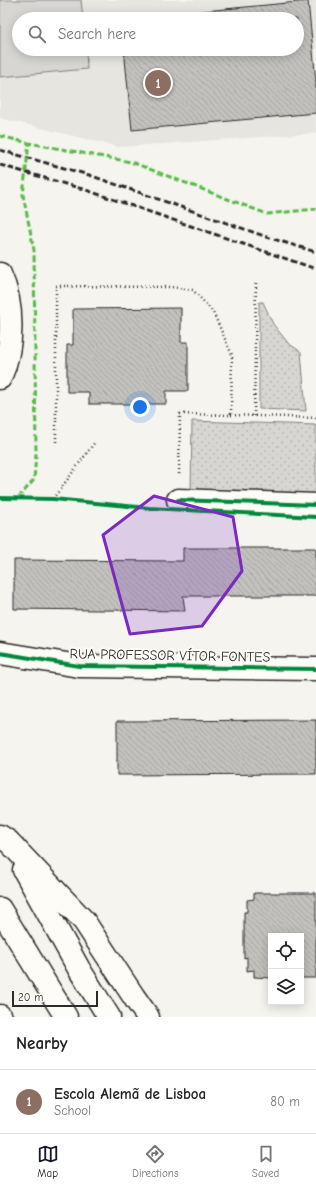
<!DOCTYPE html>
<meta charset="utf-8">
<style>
body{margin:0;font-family:"Comic Neue",sans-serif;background:#f2f2f2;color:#202124}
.controls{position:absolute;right:12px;bottom:12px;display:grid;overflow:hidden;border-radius:0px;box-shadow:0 2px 10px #0003}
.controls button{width:36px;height:36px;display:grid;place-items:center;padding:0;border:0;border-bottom:1px solid #e0e0e0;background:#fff;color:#202124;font:20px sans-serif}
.scale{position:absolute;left:12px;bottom:10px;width:86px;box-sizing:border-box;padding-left:4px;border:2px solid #2b2b2b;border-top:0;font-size:11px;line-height:14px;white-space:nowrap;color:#2b2b2b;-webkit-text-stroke:3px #fdfcf7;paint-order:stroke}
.you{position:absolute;left:140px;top:407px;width:14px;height:14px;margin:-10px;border:3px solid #fff;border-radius:50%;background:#1a73e8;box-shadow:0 0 0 6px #1a73e833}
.badge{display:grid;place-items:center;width:26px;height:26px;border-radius:50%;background:#111827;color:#fff;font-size:13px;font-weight:700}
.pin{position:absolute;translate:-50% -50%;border:2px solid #fff;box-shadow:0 1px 4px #0006}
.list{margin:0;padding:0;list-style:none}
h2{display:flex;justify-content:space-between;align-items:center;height:52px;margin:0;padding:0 16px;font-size:17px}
h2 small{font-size:13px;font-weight:400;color:#757577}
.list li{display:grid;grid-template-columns:26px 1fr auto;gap:12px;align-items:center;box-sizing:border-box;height:64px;padding:0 16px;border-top:1px solid #e0e0e0}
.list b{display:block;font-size:15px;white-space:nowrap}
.list p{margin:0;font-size:13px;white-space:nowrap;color:#757577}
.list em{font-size:13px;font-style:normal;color:#757577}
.icon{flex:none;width:22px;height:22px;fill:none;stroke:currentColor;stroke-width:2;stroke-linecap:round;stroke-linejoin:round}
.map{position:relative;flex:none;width:316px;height:1017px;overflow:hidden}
.search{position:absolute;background:#fff;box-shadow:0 2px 10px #0003;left:12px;right:12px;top:12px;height:44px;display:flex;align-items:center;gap:10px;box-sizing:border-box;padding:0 14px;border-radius:22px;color:#757577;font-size:15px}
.sheet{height:116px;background:#fff}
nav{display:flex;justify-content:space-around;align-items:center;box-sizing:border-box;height:56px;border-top:1px solid #e0e0e0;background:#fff;font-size:11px;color:#757577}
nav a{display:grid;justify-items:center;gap:2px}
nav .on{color:#111827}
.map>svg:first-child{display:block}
.built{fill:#e6e5e0;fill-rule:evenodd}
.grass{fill:url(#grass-dots);stroke:#81807e}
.garden{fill:#d7d6d2;stroke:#81807e}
.building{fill:url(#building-back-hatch);stroke:#2b2b2b}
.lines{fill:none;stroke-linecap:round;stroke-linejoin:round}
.minor-casing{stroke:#2b2b2b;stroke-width:25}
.highway-casing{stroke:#2b2b2b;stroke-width:25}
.path{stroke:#2b2b2b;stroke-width:2.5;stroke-dasharray:1 3;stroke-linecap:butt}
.minor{stroke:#fdfcf7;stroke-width:22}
.highway{stroke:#fdfcf7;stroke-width:22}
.rail{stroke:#2b2b2b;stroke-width:3;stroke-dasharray:6 3;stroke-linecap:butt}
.quiet{stroke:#58b947;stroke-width:3;stroke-dasharray:6 3;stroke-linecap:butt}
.cycleway-casing{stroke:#fdfcf7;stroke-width:6}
.cycleway{stroke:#00873e;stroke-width:4}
.marked{fill:#7b2cbf;fill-opacity:0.2;stroke:#7b2cbf;stroke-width:3;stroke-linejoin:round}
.labels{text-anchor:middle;stroke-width:4;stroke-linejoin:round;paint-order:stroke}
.street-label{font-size:14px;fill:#2b2b2b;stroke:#fdfcf7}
</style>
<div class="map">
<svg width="316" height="1017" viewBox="0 0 316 1017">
<defs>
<pattern id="grass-dots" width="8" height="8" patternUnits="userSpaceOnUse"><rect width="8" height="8" fill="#d7d6d2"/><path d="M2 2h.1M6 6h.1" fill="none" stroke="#b9b8b4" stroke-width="1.8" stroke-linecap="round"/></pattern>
<pattern id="building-back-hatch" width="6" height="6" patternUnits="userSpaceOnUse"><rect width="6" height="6" fill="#c2c1be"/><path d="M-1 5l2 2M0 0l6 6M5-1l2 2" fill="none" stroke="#a7a6a3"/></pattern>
</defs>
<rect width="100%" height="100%" fill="#f5f4ef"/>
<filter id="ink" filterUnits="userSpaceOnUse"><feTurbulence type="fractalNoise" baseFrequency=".025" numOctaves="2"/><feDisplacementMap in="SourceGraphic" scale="8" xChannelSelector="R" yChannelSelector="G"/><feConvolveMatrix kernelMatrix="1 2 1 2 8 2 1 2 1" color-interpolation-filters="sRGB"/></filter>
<g filter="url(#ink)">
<path class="built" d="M0 0H316V133L119 147 0 118ZM19 19H297V49H19Z"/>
<path class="grass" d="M259 302H263L273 324 288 343 301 352 306 411 259 409Z
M192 421 316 425V499L191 494Z"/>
<path class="garden" d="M0 0H81L83 19H19V49H86L87 69 0 77Z"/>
<path class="building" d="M308 1 316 81V113L132 130 124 49H297V19H121Z
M181 308V342H188V391H166V404H89V392H67V345H73V309Z
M183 548H316V596H183L185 611 14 609V560L183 561Z
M316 720V774L117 775V721Z
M254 893H316V978H301V936H271V978L254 977V970L247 971V957L244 958V912H247V900L254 899Z"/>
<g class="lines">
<defs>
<path id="minor" d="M0 274C14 304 14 348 0 378
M178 500 316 505
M0 653 79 666 316 669"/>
<path id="highway" d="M0 836 9 842 84 921 134 997 148 1017
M24 870 79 969 109 1017
M0 909 66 1017
M0 1016 1 1017"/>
</defs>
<use href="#minor" class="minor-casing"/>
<use href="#highway" class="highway-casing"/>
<path class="path" d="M231 415 316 418
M254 416 256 281
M56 442V286L171 287 193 290 213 312 232 355 231 415 180 414 179 474
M53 499 95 442"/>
<use href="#minor" class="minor"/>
<use href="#highway" class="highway"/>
<path class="rail" d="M0 150 89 175 270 238 316 252
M0 165 86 190 316 269"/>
<path class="quiet" d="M0 136 29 143 131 162 267 214 316 209
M18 498 34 480 36 454 34 250 23 195 29 143"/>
<defs>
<path id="cycleway" d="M0 498 53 499 149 508 316 517
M178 500 316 505
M0 653 79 666 316 669"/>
</defs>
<use href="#cycleway" class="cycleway-casing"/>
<use href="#cycleway" class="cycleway"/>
</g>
</g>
<path class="marked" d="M154 496 233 517 242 571 202 626 130 634 103 535Z"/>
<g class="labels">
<g class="street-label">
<text transform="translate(170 655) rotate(1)" y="5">RUA PROFESSOR VÍTOR FONTES</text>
</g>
</g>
</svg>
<div class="controls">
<button><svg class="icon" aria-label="locate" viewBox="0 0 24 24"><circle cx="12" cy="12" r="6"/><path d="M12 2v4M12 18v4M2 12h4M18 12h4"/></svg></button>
<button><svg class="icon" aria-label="layers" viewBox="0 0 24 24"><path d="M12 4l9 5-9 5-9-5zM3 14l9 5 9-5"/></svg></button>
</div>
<div class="scale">20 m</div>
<div class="you"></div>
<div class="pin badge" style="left:158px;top:83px;background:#8d6e63">1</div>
<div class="search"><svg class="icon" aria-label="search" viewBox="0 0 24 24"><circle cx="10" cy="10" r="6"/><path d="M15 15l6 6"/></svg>Search here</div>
</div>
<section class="sheet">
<h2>Nearby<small></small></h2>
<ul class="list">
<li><span class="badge" style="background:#8d6e63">1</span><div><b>Escola Alemã de Lisboa</b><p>School</p></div><em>80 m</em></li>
</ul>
</section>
<nav>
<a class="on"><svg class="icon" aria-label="map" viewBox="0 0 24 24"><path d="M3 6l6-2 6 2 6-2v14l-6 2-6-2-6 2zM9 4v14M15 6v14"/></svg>Map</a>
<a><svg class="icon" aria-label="directions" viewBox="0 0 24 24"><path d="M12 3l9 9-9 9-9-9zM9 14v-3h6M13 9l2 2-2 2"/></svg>Directions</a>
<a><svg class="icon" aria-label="saved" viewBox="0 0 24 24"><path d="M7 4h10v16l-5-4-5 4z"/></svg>Saved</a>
</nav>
